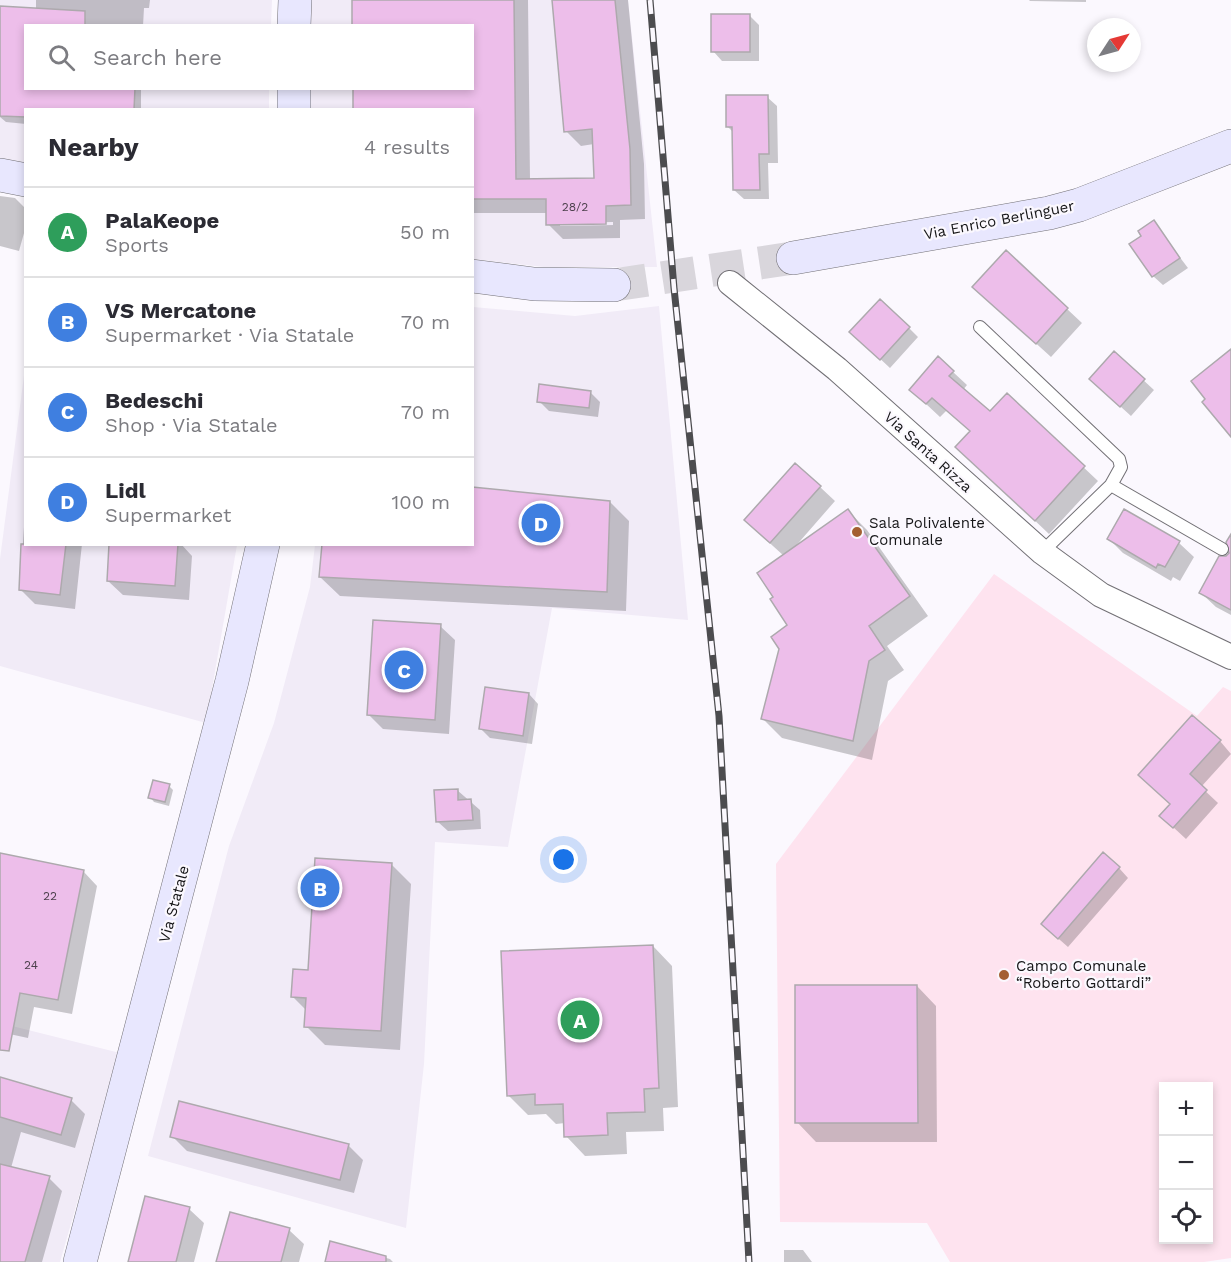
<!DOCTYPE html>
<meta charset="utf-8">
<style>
body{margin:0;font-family:"Work Sans",sans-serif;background:#f2f2f3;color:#2b2b33}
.controls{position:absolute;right:18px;bottom:18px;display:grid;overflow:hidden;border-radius:0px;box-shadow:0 3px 9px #0003}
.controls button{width:54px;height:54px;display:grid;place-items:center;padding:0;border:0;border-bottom:2px solid #e1e1e2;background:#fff;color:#2b2b33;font:30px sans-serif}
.compass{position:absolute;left:1087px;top:18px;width:54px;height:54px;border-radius:50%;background:#fff;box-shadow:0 3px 9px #0003;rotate:54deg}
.you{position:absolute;left:564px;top:860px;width:21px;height:21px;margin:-15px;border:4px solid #fff;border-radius:50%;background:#1a73e8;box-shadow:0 0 0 9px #1a73e833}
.badge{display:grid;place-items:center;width:39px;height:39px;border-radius:50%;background:#111827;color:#fff;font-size:20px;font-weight:700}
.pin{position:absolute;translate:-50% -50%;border:3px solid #fff;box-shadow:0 2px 6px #0006}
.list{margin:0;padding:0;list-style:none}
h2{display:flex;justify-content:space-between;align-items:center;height:78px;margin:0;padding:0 24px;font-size:26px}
h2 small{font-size:20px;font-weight:400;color:#7c7c81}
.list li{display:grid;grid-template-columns:39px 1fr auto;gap:18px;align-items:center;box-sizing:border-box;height:90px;padding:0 24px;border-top:2px solid #e1e1e2}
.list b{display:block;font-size:22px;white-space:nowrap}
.list p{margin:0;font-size:20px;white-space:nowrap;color:#7c7c81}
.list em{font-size:20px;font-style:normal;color:#7c7c81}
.icon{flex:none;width:33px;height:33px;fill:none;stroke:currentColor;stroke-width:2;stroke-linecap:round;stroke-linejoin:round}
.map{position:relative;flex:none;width:1231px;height:1262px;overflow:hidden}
.search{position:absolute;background:#fff;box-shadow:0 3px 9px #0003;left:24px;top:24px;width:450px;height:66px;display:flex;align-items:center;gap:15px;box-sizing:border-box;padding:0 21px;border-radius:0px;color:#7c7c81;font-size:22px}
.panel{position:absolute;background:#fff;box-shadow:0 3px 9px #0003;left:24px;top:108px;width:450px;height:438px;border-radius:0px}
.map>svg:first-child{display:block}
.built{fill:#f1ebf7}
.green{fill:#fee3ef;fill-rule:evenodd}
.shadow{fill:#0003;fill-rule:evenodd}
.building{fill:#edbeea;stroke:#ada9ad;stroke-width:1.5}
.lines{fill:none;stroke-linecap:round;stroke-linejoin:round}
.secondary-tunnel{stroke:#d9d6dc;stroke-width:33;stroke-dasharray:33 16;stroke-linecap:butt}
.lane-casing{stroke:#727075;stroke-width:14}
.street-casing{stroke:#727075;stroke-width:26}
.secondary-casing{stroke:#727075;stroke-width:34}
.lane{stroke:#fff;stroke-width:12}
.street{stroke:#fff;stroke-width:24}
.secondary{stroke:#e8e7fe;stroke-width:33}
.rail-casing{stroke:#4c4c4f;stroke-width:7}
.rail{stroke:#fbf8fe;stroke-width:4.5;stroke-dasharray:14;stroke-linecap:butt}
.poi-dot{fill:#a46032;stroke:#fbf8fe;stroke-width:2}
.labels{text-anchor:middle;stroke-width:4.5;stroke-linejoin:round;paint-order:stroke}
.number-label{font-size:12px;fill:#4c404c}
.street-label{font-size:15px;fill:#161618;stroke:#fbf8fe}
.poi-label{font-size:15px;fill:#161618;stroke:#fbf8fe;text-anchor:start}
</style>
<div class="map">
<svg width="1231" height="1262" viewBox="0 0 1231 1262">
<rect width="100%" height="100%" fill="#fbf8fe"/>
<path class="built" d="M0 0H272L271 25 26 26V88L269 89V109L26 110 25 173 0 167Z
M306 0H628L657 267H544L473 259 472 110H306V89L472 88V26L306 25Z
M659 306 688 620 552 608 508 847 435 842 424 1064 406 1228 148 1156 229 846 274 723 310 587 315 545 472 544 473 307 575 316Z
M25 368 26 544 237 545 206 723 0 666V559Z
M0 1023 120 1053 60 1262H0Z"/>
<path class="green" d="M994 574 1197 716 1223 687 1231 691V1258L1204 1262H950L927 1223 780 1222 776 864ZM1164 1086H1208V1240H1164Z"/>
<path class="shadow" d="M36 0H150L149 8H144L143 26H26V88H141V110H26V124L6 122 0 117V7L36 10Z
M353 0H528L530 180 595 179 594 144 581 146 566 131 553 0H628L644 164 645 219 620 220V238L563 239 548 224V213H472V26ZM613 222V225L560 226V223Z
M1029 0H1086V2L1030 1Z
M750 16 759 25V61H722L713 51Z
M767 97 777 106 778 163H768L769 199H744L734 190 733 132 728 127Z
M0 196 15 198 26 209V226L19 251 0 246Z
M1153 222 1188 268 1163 285 1153 276 1143 236Z
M1006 252 1082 323 1051 357 974 287Z
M909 328 918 337 890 368 861 341Z
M1114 353 1154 390 1131 416 1100 388Z
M953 372 967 385 963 390 990 413 1007 395 1098 481 1049 534 971 460V431L947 410 940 417 911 390Z
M590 392 600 402 598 417 549 411 539 401Z
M820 487 835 501 794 548 848 511 867 530 928 616 887 646 904 670 888 681 872 760 782 738 763 719 789 625 776 597 784 556 761 535Z
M26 496V544H82L75 609 35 604 20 589Z
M610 502 629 521 626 611 340 596 320 577 472 544Z
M1125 511 1179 543 1194 557 1180 581 1173 577 1171 581 1123 553 1109 539Z
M111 544H181L192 556 189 600 123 595 108 581Z
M1231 558V615L1216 607 1201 593Z
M440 626 455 640 449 734 383 729 368 714Z
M529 694 538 704 532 744 490 738 481 729Z
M1220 741 1231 754 1201 787 1218 803 1186 839 1173 827 1172 804 1152 786Z
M169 786 173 790 169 806 154 802 150 797Z
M457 790 480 810 481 829 448 831 438 822Z
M0 855 83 871 97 886 72 1014 34 1007 28 1038 0 1032Z
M391 864 411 884 400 1050 325 1045 306 1026 307 1011 293 997Z
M1119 868 1128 878 1068 947 1052 933Z
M653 946 672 966 678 1107 663 1108 664 1131 626 1132 627 1154 585 1156 566 1136 565 1123 556 1124 546 1114 528 1115 508 1095Z
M917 986 936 1006 937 1142H816L797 1122Z
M0 1079 71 1100 85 1114 75 1148 21 1132 11 1168 49 1178 62 1191 42 1262H0Z
M172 1136 348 1145 363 1160 354 1193 187 1151Z
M189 1209 204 1223 194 1262H129Z
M289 1230 304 1244 299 1262H218Z
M331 1243 390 1259 393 1262H326Z
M784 1250H803L812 1262H784Z"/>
<path class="building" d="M352 0H514L516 179 594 178 592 129 564 132 552 0H615L630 149 631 205 606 206V224L546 225V199H472V110H353V88H472V26H352Z
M0 6 85 11V26H26V88H135L134 110H26V117L0 116Z
M711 14H750V52H711Z
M726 95H768L769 154H759L760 190H733L732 127H726Z
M1154 220 1180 258 1152 277 1129 244 1141 236 1138 231Z
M1006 250 1068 308 1036 344 972 287Z
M880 299 910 327 880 360 849 332Z
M1231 349V437L1202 402 1205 399 1191 381Z
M1114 351 1145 379 1120 407 1089 379Z
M938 356 954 371 949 376 990 411 1007 393 1085 466 1035 521 955 447 970 431 932 398 926 404 909 390Z
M539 384 591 391 589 408 537 402Z
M795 463 821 486 770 543 744 520Z
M472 487 610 501 607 592 319 577 322 544H472Z
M848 509 910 596 869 626 885 650 869 661 853 741 761 719 779 649 771 637 787 625 770 599 773 597 757 573Z
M1124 509 1180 541 1165 567 1158 564 1156 568 1107 539Z
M1231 534V610L1199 593 1219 556H1226L1229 553 1226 542Z
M21 544H66L60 595 19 590Z
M109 544H178L175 586 107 581Z
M373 620 441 624 435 720 367 715Z
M485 687 529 693 523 736 479 729Z
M1192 715 1221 740 1190 774 1207 790 1173 828 1159 816 1170 804 1138 775Z
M153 780 170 784 165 802 148 798Z
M458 789V800L471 799 473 820 436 822 434 790Z
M1103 852 1120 867 1058 939 1041 924Z
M0 853 84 870 58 1000 20 993 9 1051 0 1050Z
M315 858 392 863 381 1031 304 1027 306 998 291 997 293 969 308 970Z
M653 945 659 1088 644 1089 645 1112 607 1113 608 1135 564 1137 563 1104 535 1105V1094L507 1096 501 951Z
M795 985H917L918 1123H795Z
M0 1077 72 1098 61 1135 0 1117Z
M179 1101 349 1144 340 1180 170 1137Z
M0 1164 50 1176 25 1262H0Z
M145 1196 190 1207 176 1262H128Z
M230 1212 290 1228 281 1262H216Z
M330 1241 386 1256V1262H325Z"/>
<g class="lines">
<path class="secondary-tunnel" d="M614 285 793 258"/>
<defs>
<path id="lane" d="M980 327 1119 459 1121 467 1111 485 1042 552
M1111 485 1222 549"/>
<path id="street" d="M730 283 837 369 1042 552 1101 595 1231 657"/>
<path id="secondary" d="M294 26 295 0
M294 110V88
M0 175 26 180
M793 258 1049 213 1079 205 1231 146
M472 276 534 284 614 285
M80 1262 232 681 263 544"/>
</defs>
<use href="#lane" class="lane-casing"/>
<use href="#street" class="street-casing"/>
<use href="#secondary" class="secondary-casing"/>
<use href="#lane" class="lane"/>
<use href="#street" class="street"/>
<use href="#secondary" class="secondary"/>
<defs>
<path id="rail" d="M650 0 674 288 719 716 749 1262"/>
</defs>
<use href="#rail" class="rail-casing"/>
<use href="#rail" class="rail"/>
</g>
<g class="poi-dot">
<circle cx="857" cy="532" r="6"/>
<circle cx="1004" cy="975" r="6"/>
</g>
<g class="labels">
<g class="number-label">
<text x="575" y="211">28/2</text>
<text x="50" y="900">22</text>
<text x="31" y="969">24</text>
</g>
<g class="street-label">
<text transform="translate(999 220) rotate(-11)" y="5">Via Enrico Berlinguer</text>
<text transform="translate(928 452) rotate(42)" y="5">Via Santa Rizza</text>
<text transform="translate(174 904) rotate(-75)" y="5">Via Statale</text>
</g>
<g class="poi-label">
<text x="869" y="528">Sala Polivalente<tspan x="869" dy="17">Comunale</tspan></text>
<text x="1016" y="971">Campo Comunale<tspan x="1016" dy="17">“Roberto Gottardi”</tspan></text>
</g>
</g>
</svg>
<div class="controls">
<button>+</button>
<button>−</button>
<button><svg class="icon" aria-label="locate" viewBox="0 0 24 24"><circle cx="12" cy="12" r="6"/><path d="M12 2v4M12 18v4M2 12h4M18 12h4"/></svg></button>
</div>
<svg class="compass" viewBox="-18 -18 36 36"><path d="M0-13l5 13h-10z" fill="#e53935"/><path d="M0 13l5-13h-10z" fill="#7c7c81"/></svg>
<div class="you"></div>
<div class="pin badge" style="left:580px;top:1020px;background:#2e9e5b">A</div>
<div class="pin badge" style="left:320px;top:888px;background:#3f7fe0">B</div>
<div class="pin badge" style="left:404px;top:670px;background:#3f7fe0">C</div>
<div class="pin badge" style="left:541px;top:523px;background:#3f7fe0">D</div>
<div class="search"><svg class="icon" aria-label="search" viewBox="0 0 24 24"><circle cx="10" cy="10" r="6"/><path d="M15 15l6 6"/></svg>Search here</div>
<section class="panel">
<h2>Nearby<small>4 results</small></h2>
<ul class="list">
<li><span class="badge" style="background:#2e9e5b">A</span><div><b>PalaKeope</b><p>Sports</p></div><em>50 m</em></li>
<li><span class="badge" style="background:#3f7fe0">B</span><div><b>VS Mercatone</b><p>Supermarket · Via Statale</p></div><em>70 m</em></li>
<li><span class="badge" style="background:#3f7fe0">C</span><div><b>Bedeschi</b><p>Shop · Via Statale</p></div><em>70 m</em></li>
<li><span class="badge" style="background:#3f7fe0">D</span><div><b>Lidl</b><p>Supermarket</p></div><em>100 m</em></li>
</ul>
</section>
</div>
